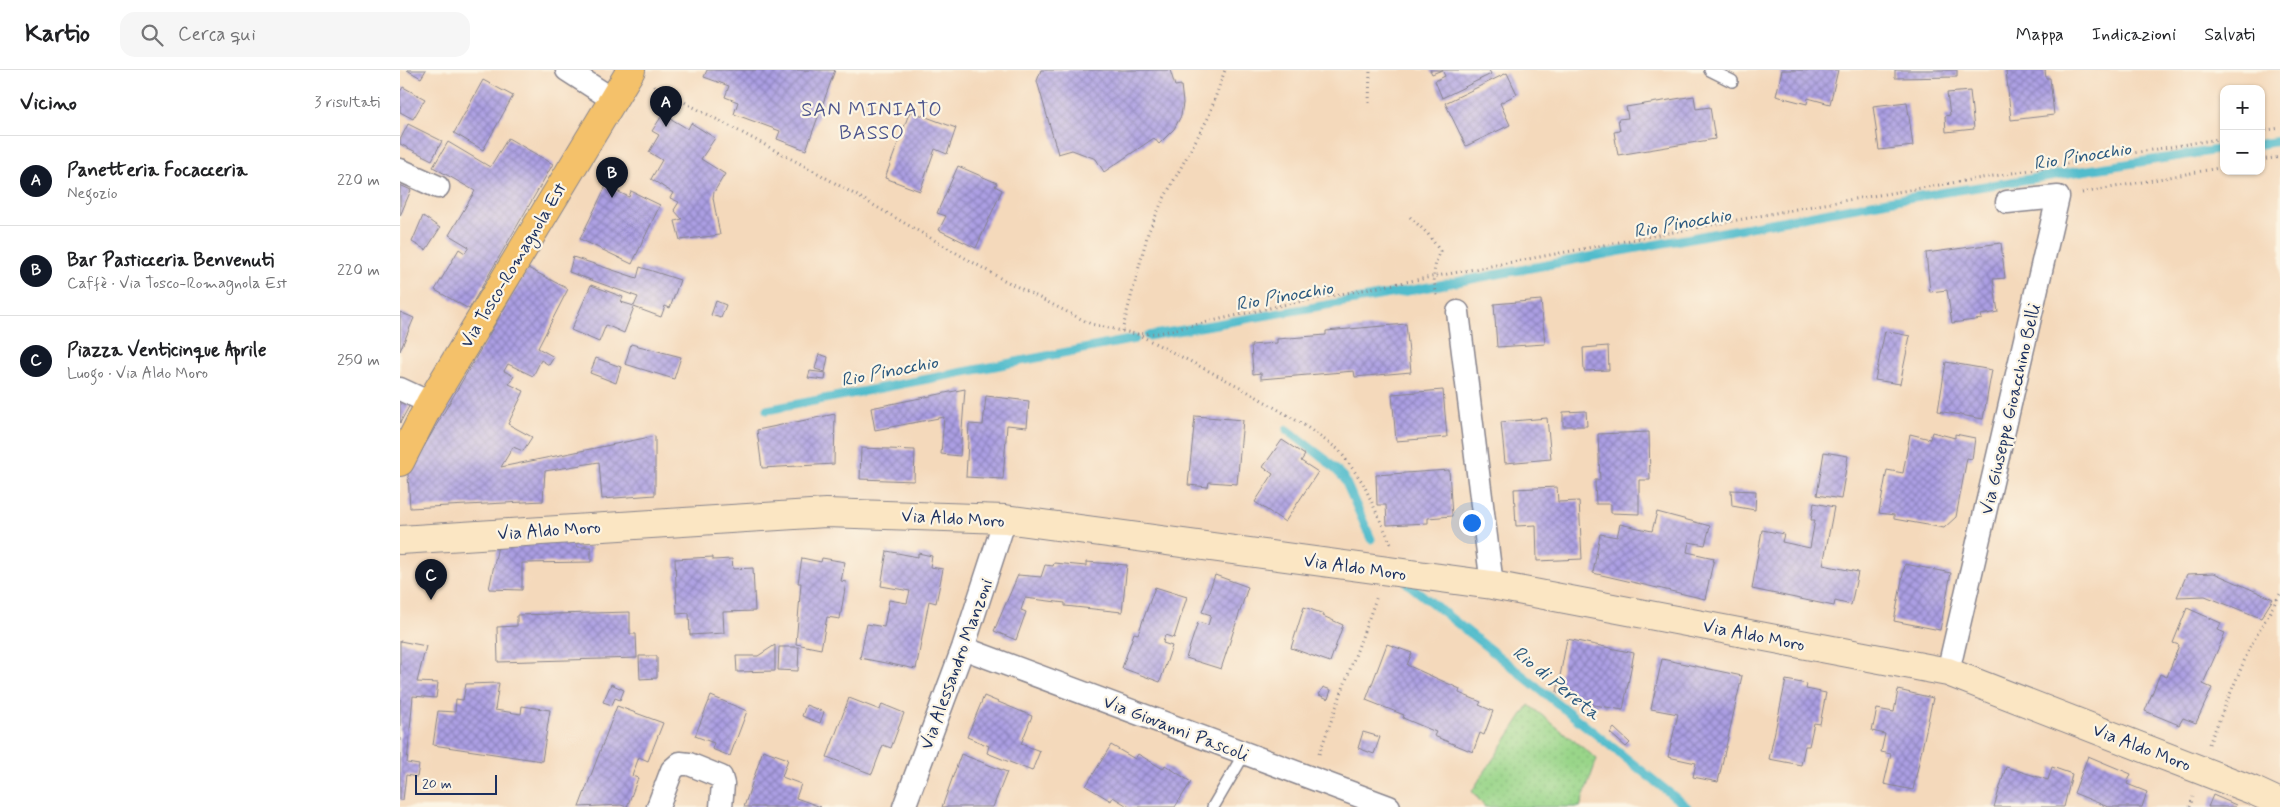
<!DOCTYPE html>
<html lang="it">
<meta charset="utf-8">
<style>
body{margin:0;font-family:Mynerve,sans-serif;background:#f6f6f6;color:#202124}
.controls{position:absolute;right:15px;top:15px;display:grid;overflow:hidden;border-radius:10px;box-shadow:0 1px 4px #0004}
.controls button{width:45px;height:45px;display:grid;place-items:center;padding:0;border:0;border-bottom:1px solid #e0e0e0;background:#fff;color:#202124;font:25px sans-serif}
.scale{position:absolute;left:15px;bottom:12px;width:82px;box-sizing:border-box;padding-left:5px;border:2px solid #1b2f5e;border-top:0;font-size:14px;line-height:18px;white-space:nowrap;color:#1b2f5e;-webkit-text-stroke:4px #fcf5e5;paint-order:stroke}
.you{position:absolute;left:1071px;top:452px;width:18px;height:18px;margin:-12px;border:4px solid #fff;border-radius:50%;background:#1a73e8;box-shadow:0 0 0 8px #1a73e833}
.badge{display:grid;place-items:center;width:32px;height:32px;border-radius:50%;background:#111827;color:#fff;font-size:16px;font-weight:700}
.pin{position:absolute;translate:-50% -41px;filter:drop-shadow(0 1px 2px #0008)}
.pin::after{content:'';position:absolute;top:26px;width:18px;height:15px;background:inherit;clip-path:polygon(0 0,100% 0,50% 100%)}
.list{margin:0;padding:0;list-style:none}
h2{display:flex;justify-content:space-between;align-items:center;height:65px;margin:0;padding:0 20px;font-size:21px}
h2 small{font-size:16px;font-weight:400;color:#757577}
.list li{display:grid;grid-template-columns:32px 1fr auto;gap:15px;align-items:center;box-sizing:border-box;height:90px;padding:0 20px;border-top:1px solid #e0e0e0}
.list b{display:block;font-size:19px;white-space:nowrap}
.list p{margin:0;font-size:16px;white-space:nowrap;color:#757577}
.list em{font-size:16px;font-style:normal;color:#757577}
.icon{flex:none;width:28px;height:28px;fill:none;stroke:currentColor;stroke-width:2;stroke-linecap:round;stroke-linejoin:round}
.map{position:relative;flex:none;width:1880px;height:737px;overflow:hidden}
header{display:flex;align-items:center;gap:30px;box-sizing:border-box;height:70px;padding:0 25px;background:#fff;border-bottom:1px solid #e0e0e0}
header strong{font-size:24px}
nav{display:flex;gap:28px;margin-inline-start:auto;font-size:18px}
.search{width:350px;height:45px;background:#f6f6f6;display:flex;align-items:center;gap:12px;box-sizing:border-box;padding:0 18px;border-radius:15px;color:#757577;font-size:19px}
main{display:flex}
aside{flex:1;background:#fff}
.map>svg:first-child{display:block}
.park{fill:url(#park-dots);stroke:#5a8274}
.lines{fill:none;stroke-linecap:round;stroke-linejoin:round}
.stream{stroke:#51bccc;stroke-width:9}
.building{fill:url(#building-cross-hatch)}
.service-casing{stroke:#88848c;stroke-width:14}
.minor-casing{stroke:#88848c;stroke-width:25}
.secondary-casing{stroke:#88848c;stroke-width:30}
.primary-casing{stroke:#88848c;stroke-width:30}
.path{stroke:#88848c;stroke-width:3;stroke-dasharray:1 4;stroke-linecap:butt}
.service{stroke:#fff;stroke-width:11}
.minor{stroke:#fff;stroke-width:22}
.secondary{stroke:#fbe6c3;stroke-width:28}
.primary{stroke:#f4c16a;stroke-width:28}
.labels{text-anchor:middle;stroke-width:4.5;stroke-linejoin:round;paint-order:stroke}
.street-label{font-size:18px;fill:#1b2f5e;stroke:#fcf5e5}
.water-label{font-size:19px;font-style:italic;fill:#2b597f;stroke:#fcf5e5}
.quarter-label{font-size:20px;letter-spacing:1px;fill:#4e568d;stroke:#fcf5e5}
</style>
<header>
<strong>Kartio</strong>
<div class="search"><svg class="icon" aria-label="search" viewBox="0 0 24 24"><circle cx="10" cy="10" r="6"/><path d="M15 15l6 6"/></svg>Cerca qui</div>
<nav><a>Mappa</a><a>Indicazioni</a><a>Salvati</a></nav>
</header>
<main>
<aside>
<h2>Vicino<small>3 risultati</small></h2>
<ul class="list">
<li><span class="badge">A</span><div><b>Panetteria Focacceria</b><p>Negozio</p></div><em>220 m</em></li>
<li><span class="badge">B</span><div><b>Bar Pasticceria Benvenuti</b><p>Caffè · Via Tosco-Romagnola Est</p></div><em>220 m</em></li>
<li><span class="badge">C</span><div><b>Piazza Venticinque Aprile</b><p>Luogo · Via Aldo Moro</p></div><em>250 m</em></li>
</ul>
</aside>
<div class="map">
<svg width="1880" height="737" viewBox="0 0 1880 737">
<defs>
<pattern id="park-dots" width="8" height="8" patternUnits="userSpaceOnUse" patternTransform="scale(1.25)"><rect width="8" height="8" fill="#99d589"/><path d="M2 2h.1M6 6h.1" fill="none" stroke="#83b779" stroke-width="1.8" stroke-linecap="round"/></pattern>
<pattern id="building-cross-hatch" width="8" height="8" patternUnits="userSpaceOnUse" patternTransform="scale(1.25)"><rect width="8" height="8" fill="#ac9fe3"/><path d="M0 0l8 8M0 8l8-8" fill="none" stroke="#8b82bb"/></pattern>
</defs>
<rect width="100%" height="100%" fill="#fcf5e5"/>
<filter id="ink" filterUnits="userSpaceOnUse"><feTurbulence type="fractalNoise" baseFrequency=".02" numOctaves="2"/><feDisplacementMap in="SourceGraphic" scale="10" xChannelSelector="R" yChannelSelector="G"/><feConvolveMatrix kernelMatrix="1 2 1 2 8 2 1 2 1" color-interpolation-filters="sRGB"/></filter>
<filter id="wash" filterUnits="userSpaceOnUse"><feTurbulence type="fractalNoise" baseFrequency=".0096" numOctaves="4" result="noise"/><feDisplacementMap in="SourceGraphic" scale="20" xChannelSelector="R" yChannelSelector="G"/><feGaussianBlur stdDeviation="1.12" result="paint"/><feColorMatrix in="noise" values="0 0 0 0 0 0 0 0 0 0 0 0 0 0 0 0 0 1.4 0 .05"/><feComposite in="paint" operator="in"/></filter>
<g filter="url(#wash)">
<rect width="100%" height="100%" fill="#f4d9bb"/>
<path class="park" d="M1129 635 1197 689 1180 737H1085L1072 721Z"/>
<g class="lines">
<path class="stream" d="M1861 74 1880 71
M748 266 1013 220 1488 131 1824 79
M367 340 735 269
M887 360 925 389 944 408 971 469
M1007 513 1287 737"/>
</g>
<g id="blocks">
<path class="building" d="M7 0H26L21 8Z
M307 0H435L406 80 377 69 380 61 334 44 338 32 325 27 329 16 304 7Z
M641 0H770L775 16 781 15 783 33 781 46 774 59 759 74 754 68 704 102 696 89 672 80 658 84 637 11Z
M1030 0H1089L1091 4 1042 28 1035 11 1045 6 1042 0 1032 4Z
M1382 0H1438L1430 34 1408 28 1407 34 1376 26Z
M1495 0H1557V7L1495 8Z
M1606 0H1645L1646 8H1650L1654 45 1611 50Z
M1107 3 1117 24 1100 33 1110 55 1066 76 1045 33Z
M83 10 113 26 83 80 54 63Z
M3 17 25 29 13 49 0 42V22Z
M1570 21 1574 59 1546 62 1545 46 1550 45 1547 23Z
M1294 26 1296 39 1310 37 1315 69 1218 85 1214 62 1220 61 1218 49 1228 48 1226 37Z
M1507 32 1513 76 1479 80 1473 36Z
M510 41 556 58 547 84 535 79 520 121 485 108Z
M263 44 288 59 291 53 315 68 301 89 325 104 314 122 313 128 320 165 280 170 275 151 282 149 274 140 279 132 270 128 273 123 251 109 262 90 249 82 259 65 252 61Z
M8 54 42 71 32 90 0 74V70Z
M108 68 153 94 69 239 35 220 59 179 65 183 69 177 49 165 75 121 33 97 48 72 90 97Z
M558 96 597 113 595 116 602 120 576 178 539 160 546 146 537 143Z
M0 115 11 120 0 146Z
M206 116 229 127 231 121 260 135 232 194 180 169Z
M23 146 40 158 26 180 12 172Z
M1601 173 1605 208 1593 209 1598 242 1581 245 1582 249 1552 253 1547 220 1530 222 1526 183Z
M173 187 237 208 240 197 280 210 270 238 265 236 261 247 234 237 224 263 206 255 199 272 171 260 191 215 223 227 221 232 234 236 238 227 169 202Z
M128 198 168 219 138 278 154 287 149 295 141 290 133 306 108 294 104 301 114 306 109 314 124 321 108 354 132 367 123 381 113 377 101 397 255 366V425L202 429 199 392 145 401 143 431 10 438 8 404Z
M1141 230 1145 274 1097 277 1094 234Z
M316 231 326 235 321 248 311 245Z
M0 242 14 248 0 281Z
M1006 254 1011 302 955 307 954 301 861 309V303L853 304 851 275 877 273V269L926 265V261Z
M1485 261 1510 266 1500 314 1475 310Z
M231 274 281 287 274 309 225 294Z
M1208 276 1209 300 1184 301 1183 278Z
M419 284 428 287 425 302 415 299Z
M196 288 221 297 216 313 190 303Z
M1546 292 1592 300 1583 349 1538 341Z
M410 301 426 303 425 310 408 308Z
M565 319 560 386 541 384 544 347 475 360 471 338Z
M1043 320 1047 367 996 371 992 324Z
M0 324 12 331 0 353Z
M586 326 629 331 627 357 607 355 603 409 566 407 569 354 583 355Z
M1186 341 1187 356H1163V342Z
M435 344 434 394 362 398 357 360Z
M795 346 843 350 837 414 809 412 808 417 788 415Z
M1147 348 1151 389 1105 393 1101 352Z
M1249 362 1250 410H1239V444L1211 443V434H1196L1195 410H1200L1198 364Z
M1532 362 1555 368V364L1575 368 1572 389 1567 388 1556 447 1544 458 1494 449V445L1479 443 1487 400 1503 403 1510 364 1530 369Z
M882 370 905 385 901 391 918 402 885 452 855 432 873 404 863 397Z
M461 378 515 380 514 411 460 409Z
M1424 382 1448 386 1441 429 1417 425Z
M1049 400 1052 446 1028 448V453L987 455 986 435H977L976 405Z
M1157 417 1158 432 1179 431 1182 489 1137 491 1136 455 1116 456 1114 419Z
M1331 420 1356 421 1355 440 1332 436Z
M1414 433 1434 437 1423 495 1458 502 1451 535 1435 531 1434 536 1352 519 1362 460 1384 464 1382 472 1410 478 1415 450H1411Z
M1257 442 1310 456 1305 475 1289 472 1287 482 1314 488 1305 529 1193 503 1200 464 1217 467 1220 454 1252 461Z
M178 470 177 477H191V492L122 493V520L89 519 99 471Z
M487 481 518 487V483L532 486 530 497 543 499 536 533 529 531 516 599 460 588 467 554 484 557 489 530 507 533 510 521 481 516Z
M313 487V490L332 489 333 499 353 498 355 541 323 542 324 563 290 565 289 543 277 544 275 489Z
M402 488 421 492 422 488 445 492 441 511 446 512 440 549 427 547 421 579 396 574 401 513H398Z
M686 492 727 495 722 542 665 536V533L625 528 621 540 626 542 616 570 594 561 618 505 641 507 645 495 653 496 654 493 686 496Z
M1505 494 1551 503 1540 560 1494 551Z
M1814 503 1873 529 1861 548 1805 526 1777 527 1787 504Z
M815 505 848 517 821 599 786 588 798 552 808 555 811 545 802 542Z
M755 517 787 527 774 568 765 565 763 573 772 576 760 612 722 598 734 563 738 564Z
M904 537 924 544 923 546 943 555 930 592 891 578Z
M1787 538 1821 553 1818 560 1825 563 1803 614 1812 618 1796 653 1783 648 1779 655 1745 641 1760 604 1767 607 1779 575 1773 573Z
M230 542V564H236L237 588 98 592 97 557 117 556V545Z
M1167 569 1234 583 1223 640 1172 631 1173 625 1157 622Z
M0 571 26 576 17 612 38 613 36 628 13 626 7 693 19 695 17 707 6 705 3 730H0Z
M987 574 1012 583 1007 595 1060 619 1059 623 1081 632 1079 635 1093 641 1084 665 1080 663 1073 682 1034 666 1036 662 1003 648 1004 645 966 630Z
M375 575V601L337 602 336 586H358Z
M379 577H399L398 601 378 600Z
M239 586H257V608L240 609Z
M1262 589 1342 606 1318 712 1293 707 1296 693 1268 687 1278 644 1251 639Z
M1386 610 1407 614 1406 619 1426 623 1420 654 1414 653 1409 676H1405L1401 695 1369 689Z
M99 613 95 640 121 644 122 636 150 640 142 691 33 675 38 641 55 642 56 629 63 630 66 614Z
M211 614 224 620 220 630 215 628 212 635 203 632Z
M923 617 931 620 928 629 919 625Z
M1498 620 1533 628 1513 720 1484 714 1491 684 1481 682 1485 664 1472 661 1477 639 1494 642Z
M311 626 347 641 330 686 312 679 314 673 295 666Z
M584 626 632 646 621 674 640 681 632 701 587 683 589 676 567 667Z
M449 628 480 640 482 634 504 643 491 678 483 675 472 704 427 687Z
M406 635 424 642 420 653 402 646Z
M217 636 263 653 248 691 239 687 232 706 238 708 227 737 221 735 179 737Z
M1214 658 1230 673 1226 677 1210 663Z
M963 662 980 667 974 684 958 678Z
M711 675 735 689 738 684 763 699 765 695 791 712 775 737H729L713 727 711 731 686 716Z
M363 680 388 689 382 707 401 714 396 728 421 737H344Z
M561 684 607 702 593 737H542Z
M1688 686 1731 704 1727 714 1747 722 1742 737H1708L1674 723Z
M1606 697 1648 710 1652 697 1672 704 1664 737H1594Z
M1813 725 1836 735 1835 737H1808Z"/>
</g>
</g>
<g filter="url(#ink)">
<use href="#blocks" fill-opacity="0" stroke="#88848c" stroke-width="1"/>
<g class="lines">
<defs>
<path id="service" d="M1310 0 1332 11
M813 737 844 684"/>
<path id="minor" d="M167 0 212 29
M0 100 38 117
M1058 242 1092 515
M0 319 30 333
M563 578 989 737
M1548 602 1658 127 1607 132
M258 737 272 700 280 693 289 694 321 707 323 714 321 737
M504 737 563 578 605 449"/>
<path id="secondary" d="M0 470 426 443 605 449 1092 515 1548 602 1852 720 1880 733"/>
<path id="primary" d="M0 392 30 333 231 0"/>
</defs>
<use href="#service" class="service-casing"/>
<use href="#minor" class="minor-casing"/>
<use href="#secondary" class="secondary-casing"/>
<use href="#primary" class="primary-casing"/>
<path class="path" d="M254 16 414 101 600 208 691 254 736 264 759 263 887 234 1418 135 1824 68
M969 33 970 0
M1861 61 1880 58
M1861 90 1880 87
M1682 123 1824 97
M1010 147 1028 164 1040 181C1033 198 1032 210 1038 228
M722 261 748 163 762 132 808 48 825 0
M737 264 840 317 904 355 939 380 963 413 991 474
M1809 674 1850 577 1880 524
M919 684 977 526
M1790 737 1793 727"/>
<use href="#service" class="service"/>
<use href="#minor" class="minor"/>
<use href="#secondary" class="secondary"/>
<use href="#primary" class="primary"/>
</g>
</g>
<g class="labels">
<g class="street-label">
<text transform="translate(113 195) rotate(-59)" y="6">Via Tosco-Romagnola Est</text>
<text transform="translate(1610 339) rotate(-77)" y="6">Via Giuseppe Gioacchino Belli</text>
<text transform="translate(553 448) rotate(3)" y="6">Via Aldo Moro</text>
<text transform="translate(149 460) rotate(-4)" y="6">Via Aldo Moro</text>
<text transform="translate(955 497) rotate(8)" y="6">Via Aldo Moro</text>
<text transform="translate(1354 565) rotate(11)" y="6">Via Aldo Moro</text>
<text transform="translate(556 594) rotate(-70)" y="6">Via Alessandro Manzoni</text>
<text transform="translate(776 658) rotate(21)" y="6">Via Giovanni Pascoli</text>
<text transform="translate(1742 677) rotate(21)" y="6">Via Aldo Moro</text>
</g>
<g class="water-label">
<text transform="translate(1682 85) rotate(-9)" y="7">Rio Pinocchio</text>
<text transform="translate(1282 152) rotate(-10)" y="7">Rio Pinocchio</text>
<text transform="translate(884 225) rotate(-10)" y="7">Rio Pinocchio</text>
<text transform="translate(489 300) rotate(-11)" y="7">Rio Pinocchio</text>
<text transform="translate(1157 612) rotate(39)" y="7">Rio di Pereta</text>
</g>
<g class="quarter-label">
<text x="472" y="46">SAN MINIATO<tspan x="472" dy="23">BASSO</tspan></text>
</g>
</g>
</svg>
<div class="controls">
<button>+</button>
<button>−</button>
</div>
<div class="scale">20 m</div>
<div class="you"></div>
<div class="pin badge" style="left:266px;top:57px">A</div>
<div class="pin badge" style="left:212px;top:128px">B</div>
<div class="pin badge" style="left:31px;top:530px">C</div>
</div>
</main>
